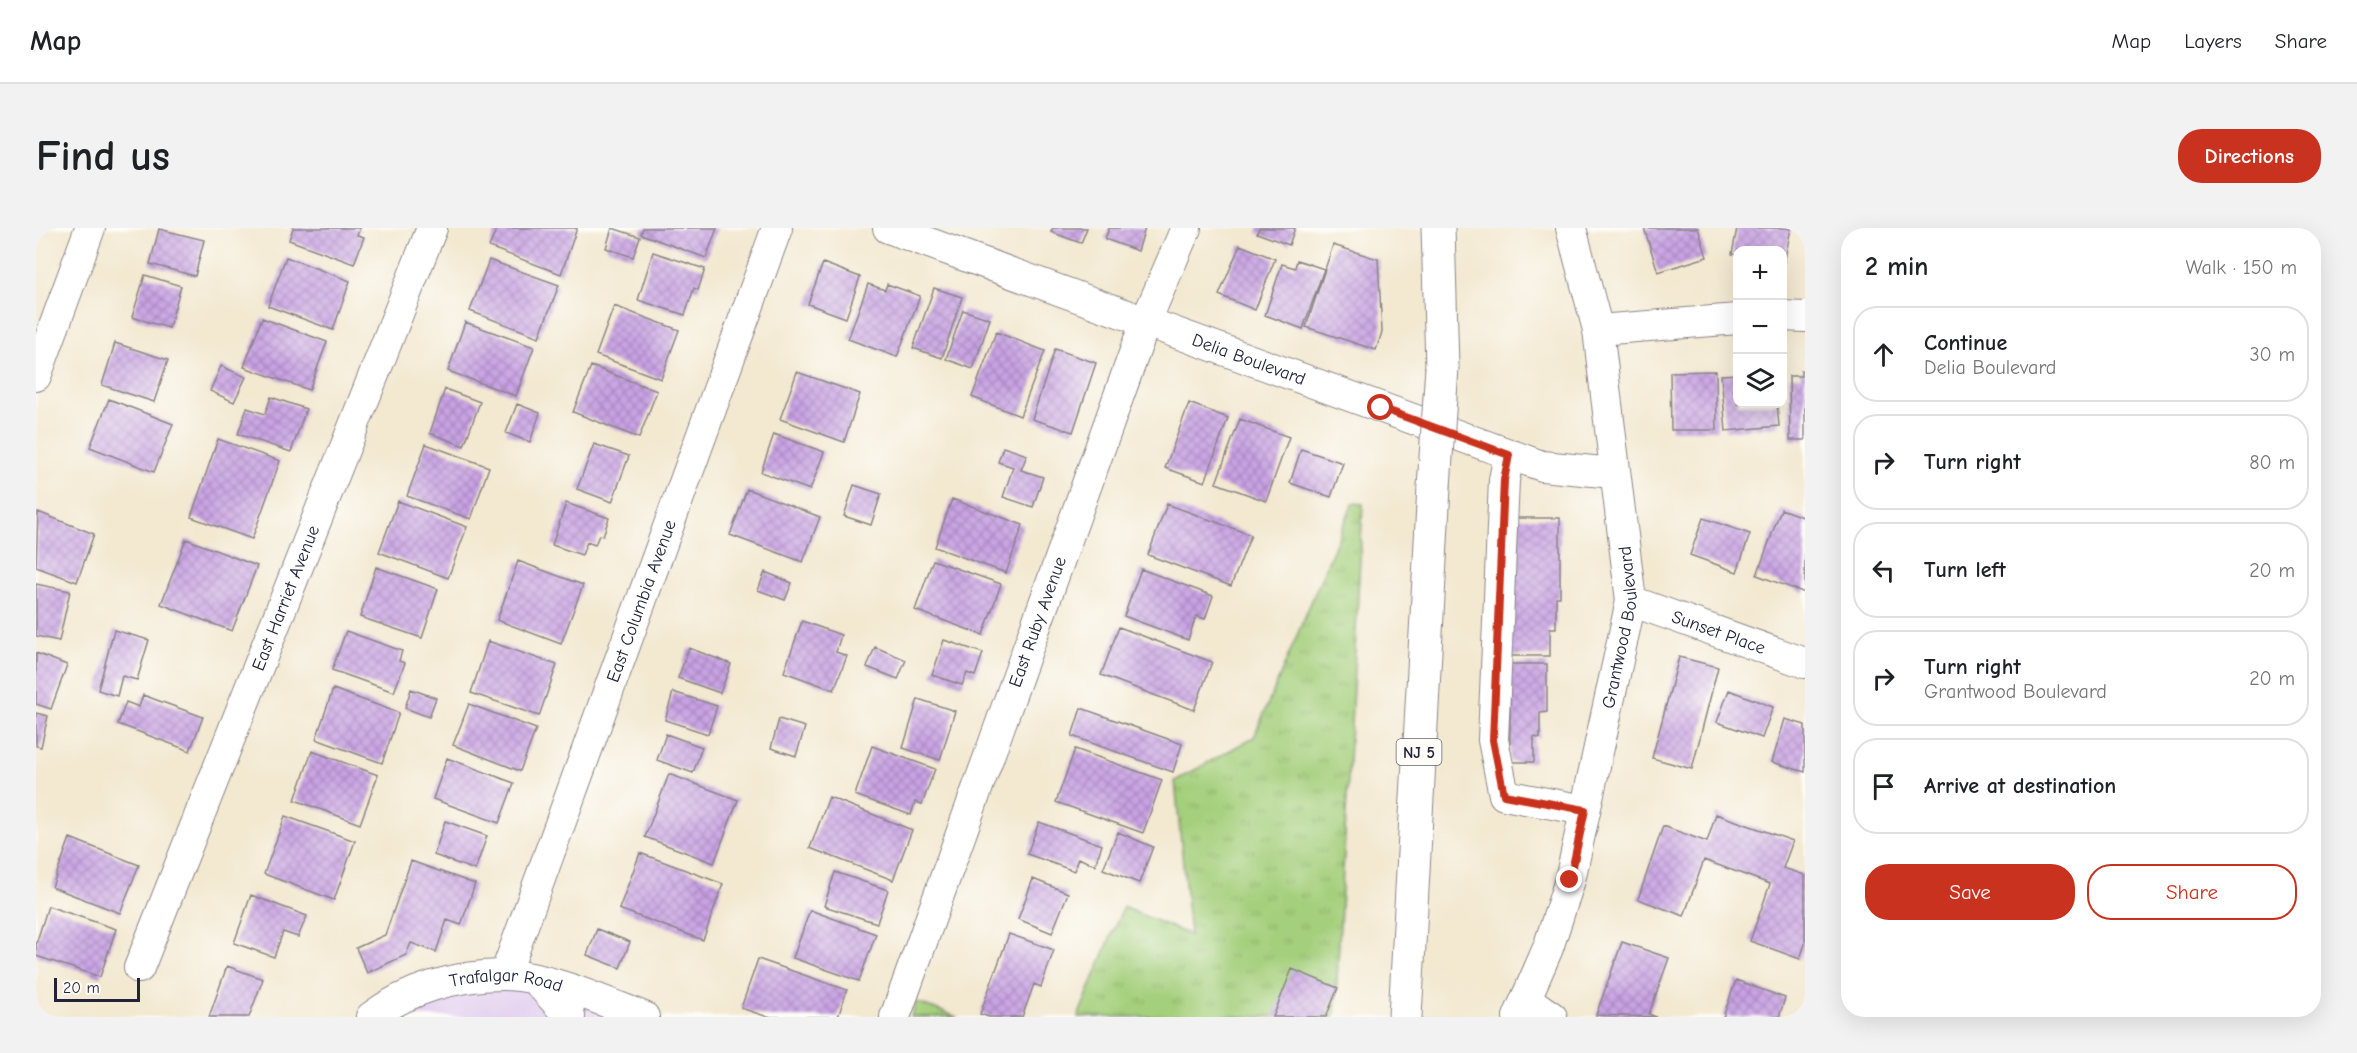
<!DOCTYPE html>
<meta charset="utf-8">
<style>
body{margin:0;font-family:"Comic Neue",sans-serif;background:#f2f2f2;color:#202124}
.controls{position:absolute;right:18px;top:18px;display:grid;overflow:hidden;border-radius:12px;box-shadow:0 6px 24px #0002}
.controls button{width:54px;height:54px;display:grid;place-items:center;padding:0;border:0;border-bottom:2px solid #e0e0e0;background:#fff;color:#202124;font:30px sans-serif}
.scale{position:absolute;left:18px;bottom:15px;width:86px;box-sizing:border-box;padding-left:6px;border:3px solid #22223b;border-top:0;font-size:16px;line-height:21px;white-space:nowrap;color:#22223b;-webkit-text-stroke:4px #fdfcf7;paint-order:stroke}
.stop{position:absolute;width:18px;height:18px;margin:-14px;border:4px solid #c8321e;border-radius:50%;background:#fff}
.stop.end{background:#c8321e;border-color:#fff;box-shadow:0 2px 6px #0008}
.list{margin:0;padding:0;list-style:none}
h2{display:flex;justify-content:space-between;align-items:center;height:78px;margin:0;padding:0 24px;font-size:26px}
h2 small{font-size:20px;font-weight:400;color:#757577}
.list li{display:grid;grid-template-columns:39px 1fr auto;gap:18px;align-items:center;box-sizing:border-box;height:96px;margin:0 12px 12px;padding:0 12px;border:2px solid #e0e0e0;border-radius:24px}
.list b{display:block;font-size:22px;white-space:nowrap}
.list p{margin:0;font-size:20px;white-space:nowrap;color:#757577}
.list em{font-size:20px;font-style:normal;color:#757577}
.actions{display:flex;gap:12px;padding:18px 24px}
.actions a{flex:1;padding:14px 0;border:2px solid #c8321e;border-radius:24px;text-align:center;font-size:21px;color:#c8321e}
.actions .main{background:#c8321e;color:#fff}
.icon{flex:none;width:33px;height:33px;fill:none;stroke:currentColor;stroke-width:2;stroke-linecap:round;stroke-linejoin:round}
.map{position:relative;flex:none;width:1769px;height:789px;overflow:hidden;border-radius:24px}
header{display:flex;align-items:center;gap:36px;box-sizing:border-box;height:84px;padding:0 30px;background:#fff;border-bottom:2px solid #e0e0e0}
header strong{font-size:28px}
nav{display:flex;gap:33px;margin-inline-start:auto;font-size:21px}
.intro{display:flex;align-items:center;justify-content:space-between;box-sizing:border-box;height:144px;padding:0 36px}
h1{margin:0;font-size:42px}
.button{padding:15px 27px;border-radius:24px;background:#c8321e;color:#fff;font-size:21px;font-weight:700}
main{display:flex;gap:36px;padding:0 36px}
aside{flex:1;background:#fff;border-radius:24px;box-shadow:0 6px 24px #0002}
.map>svg:first-child{display:block}
.built{fill:#e5d3f1}
.park{fill:url(#park-tufts);stroke:#63785b;stroke-width:1.5}
.building{fill:url(#building-cross-hatch)}
.lines{fill:none;stroke-linecap:round;stroke-linejoin:round}
.minor-casing{stroke:#8a8586;stroke-width:32}
.major-casing{stroke:#8a8586;stroke-width:35}
.minor{stroke:#fff;stroke-width:30}
.major{stroke:#fff;stroke-width:33}
.major-bridge-casing{stroke:#8a8586;stroke-width:35;stroke-linecap:butt}
.major-bridge{stroke:#fff;stroke-width:33}
.route{stroke:#c8321e;stroke-width:8}
.labels{text-anchor:middle;stroke-width:4.5;stroke-linejoin:round;paint-order:stroke}
.shield{fill:#fdfcf7;stroke:#646373;stroke-width:1.5}
.shield-label{font-size:16px;font-weight:bold;fill:#22223b}
.street-label{font-size:18px;fill:#22223b;stroke:#fdfcf7}
</style>
<header>
<strong>Map</strong>
<nav><a>Map</a><a>Layers</a><a>Share</a></nav>
</header>
<div class="intro"><h1>Find us</h1><a class="button">Directions</a></div>
<main>
<div class="map">
<svg width="1769" height="789" viewBox="0 0 1769 789">
<defs>
<pattern id="park-tufts" width="24" height="20" patternUnits="userSpaceOnUse" patternTransform="scale(1.5)"><rect width="24" height="20" fill="#a4cf7b"/><path d="M3 7l-1-3M5 7V3M7 7l1-3M15 17l-1-3M17 17v-4M19 17l1-3" fill="none" stroke="#8db16b"/></pattern>
<pattern id="building-cross-hatch" width="8" height="8" patternUnits="userSpaceOnUse" patternTransform="scale(1.5)"><rect width="8" height="8" fill="#c9a3e4"/><path d="M0 0l8 8M0 8l8-8" fill="none" stroke="#a384ba"/></pattern>
</defs>
<rect width="100%" height="100%" fill="#fdfcf7"/>
<filter id="ink" filterUnits="userSpaceOnUse"><feTurbulence type="fractalNoise" baseFrequency=".0167" numOctaves="2"/><feDisplacementMap in="SourceGraphic" scale="12" xChannelSelector="R" yChannelSelector="G"/><feConvolveMatrix kernelMatrix="1 2 1 2 8 2 1 2 1" color-interpolation-filters="sRGB"/></filter>
<filter id="wash" filterUnits="userSpaceOnUse"><feTurbulence type="fractalNoise" baseFrequency=".008" numOctaves="4" result="noise"/><feDisplacementMap in="SourceGraphic" scale="24" xChannelSelector="R" yChannelSelector="G"/><feGaussianBlur stdDeviation="1.35" result="paint"/><feColorMatrix in="noise" values="0 0 0 0 0 0 0 0 0 0 0 0 0 0 0 0 0 1.4 0 .05"/><feComposite in="paint" operator="in"/></filter>
<g filter="url(#wash)">
<rect width="100%" height="100%" fill="#f3e8d0"/>
<path class="built" d="M469 747 608 789H321Z"/>
<path class="park" d="M1317 275 1327 276 1299 789H1042L1087 679 1154 707 1139 553 1218 509Z
M880 774 921 789H875Z"/>
<g id="blocks">
<path class="building" d="M257 0H324L321 7 328 9 318 36 253 12Z
M461 0H541L525 46 453 19Z
M576 0 604 9 597 29 570 20Z
M607 0H681L670 30 605 6Z
M1017 0H1051L1045 15 1015 4Z
M1073 0H1109L1102 23 1069 11Z
M1223 0H1259L1253 17 1221 5Z
M1608 0H1662L1671 29 1622 44Z
M1701 0H1755L1748 36 1746 22H1702V27L1696 26Z
M123 1 168 12 159 48 114 36Z
M1204 17 1239 31 1219 82 1183 67Z
M1297 17 1342 31 1346 104 1340 122 1270 99Z
M617 24 669 41 662 62 658 60 649 87 602 72Z
M250 29 314 53 297 102 232 78Z
M453 32 523 57 503 109 434 83Z
M1261 32 1288 41 1267 101 1229 87 1246 36 1259 40Z
M787 35 824 49 810 90 772 76Z
M109 47 145 58 133 100 96 89Z
M832 56 849 62 851 56 884 68 861 129 812 111Z
M898 60 926 69 906 130 877 120Z
M578 78 643 102 625 151 560 127Z
M927 82 954 91 937 141 910 131Z
M226 90 291 114 273 162 208 139Z
M429 94 498 119 480 168 412 143Z
M960 104 1009 123 984 188 936 169Z
M79 115 132 132 118 174 66 157Z
M1019 121 1060 135 1037 204 996 191Z
M185 138 210 149 198 174 174 163Z
M555 138 621 163 603 210 537 184Z
M1680 143 1681 202H1635L1634 144Z
M1765 143H1769V212H1754L1753 148H1765Z
M761 144 824 166 808 214 744 191Z
M1702 146V176H1741L1743 198 1690 203 1685 147Z
M409 161 444 174 428 218 394 205Z
M235 169 270 181 255 224 202 206 211 180 229 186Z
M73 171 137 196 118 244 54 219Z
M1153 175 1192 190 1169 254 1129 240Z
M481 176 504 185 494 214 470 205Z
M1204 191 1253 209 1230 273 1180 255Z
M738 206 788 224 774 262 725 244Z
M182 211 244 233 216 311 155 289Z
M390 216 453 239 435 291 371 268Z
M558 216 593 228 576 274 541 261Z
M967 219 991 227 985 242 1007 249 997 279 967 269 977 239 962 234Z
M1265 221 1307 235 1295 269 1254 255Z
M818 257 845 266 835 297 808 288Z
M711 261 784 289 767 334 694 307Z
M916 271 987 297 970 345 899 319Z
M362 273 431 299 412 350 343 324Z
M530 275 573 290 567 308 563 307 559 317 551 314 546 327 516 317Z
M1131 276 1215 307 1195 358 1112 327Z
M1745 281 1769 290V365L1721 347Z
M2 284 58 306 41 354 0 339Z
M1474 290H1524V369H1520V400H1514V428H1474Z
M1667 290 1714 306 1701 344 1654 327Z
M150 311 221 338 196 403 125 376Z
M897 332 965 356 947 407 879 382Z
M482 333 547 357 525 416 461 392Z
M340 339 402 361 386 410 324 389Z
M1105 341 1177 368 1169 391 1160 388 1152 412 1088 388Z
M729 344 756 355 749 372 722 362Z
M0 356 34 363 23 413 0 408Z
M766 393 805 407 800 424 811 428 798 462 748 444Z
M1083 399 1176 434 1158 482 1065 447Z
M78 402 113 412 101 452 86 448 81 468 62 462Z
M310 403 366 423 363 433 369 435 358 464 296 442Z
M908 412 947 425 939 448 931 445 926 457 896 447Z
M452 413 521 437 503 488 435 465Z
M839 419 870 432 862 451 831 439Z
M653 420 695 436 684 465 642 450Z
M0 425 31 437 15 481 0 476Z
M1643 429 1682 439 1656 541 1616 530Z
M1474 436H1511V484L1504 485V510L1498 509V534H1474Z
M297 461 363 485 346 535 280 511Z
M375 461 400 470 393 489 369 480Z
M1693 462 1737 479 1726 510 1681 494Z
M637 464 681 478 672 506 629 492Z
M107 467 167 489 154 523 82 496 90 474 103 479Z
M882 471 919 483 904 532 867 520Z
M433 476 500 501 484 543 417 517Z
M1045 480 1146 516 1137 544 1036 508Z
M0 485 12 488 5 519 0 518Z
M743 491 769 499 760 528 735 520Z
M1749 491 1769 497V544L1736 534Z
M630 506 666 519 657 545 621 532Z
M836 518 899 541 886 576 879 574 875 587 819 567Z
M1039 521 1126 552 1107 605 1020 574Z
M276 523 342 547 324 596 259 572Z
M411 530 478 555 463 595 397 571Z
M633 546 702 572 678 635 609 609Z
M793 569 876 602 857 652 774 620Z
M1680 586 1757 613 1747 640 1769 647V716L1764 731 1714 713 1734 656 1668 632 1648 688 1602 671 1627 598 1671 614Z
M249 588 319 613 298 672 228 646Z
M409 593 451 608 439 642 398 627Z
M1003 594 1066 617 1059 637 1042 630 1038 643 991 626Z
M1082 604 1117 619 1103 655 1067 641Z
M34 610 103 637 84 685 16 659Z
M604 625 687 656 667 712 583 681Z
M375 633 439 656 425 697 411 692 400 724 375 715 370 727 331 745 320 720 349 707Z
M799 644 852 662 841 695 788 678Z
M997 651 1032 665 1016 705 982 691Z
M215 667 271 688 262 709 247 704 238 729 198 715Z
M12 678 80 701 64 749 0 728V716Z
M774 682 840 706 823 753 757 730Z
M561 701 594 714 584 740 551 727Z
M973 706 1018 722 1005 759 998 756 986 789H953L944 786Z
M1586 714 1633 730 1613 786 1620 789 1560 787Z
M722 731 811 762 802 789H732L705 780Z
M191 738 227 751 213 789H173Z
M1256 741 1302 760 1290 789H1237Z
M1700 752 1749 770 1743 789H1687Z"/>
</g>
</g>
<g filter="url(#ink)">
<use href="#blocks" fill-opacity="0" stroke="#8a8586" stroke-width="1.5"/>
<g class="lines">
<defs>
<g id="minor">
<path id="s1" d="M852 0 1506 238 1577 245"/>
<path d="M1746 88 1769 89"/>
<path d="M1562 102 1702 91"/>
<path d="M0 148 54 0"/>
<path d="M1473 227 1468 252 1457 512 1468 567 1549 582"/>
<path id="s2" d="M1595 373 1769 435"/>
<path id="s3" d="M103 740 396 0"/>
<path id="s4" d="M469 747 741 0"/>
<path d="M501 753 534 789"/>
<path d="M1490 771 1516 789"/>
<path id="s5" d="M335 789C372 761 421 747 468 747 509 747 569 774 608 789"/>
<path id="s6" d="M859 789 1109 95 1150 0"/>
<path id="s7" d="M1482 789 1512 720 1534 652 1595 373 1562 102 1535 0"/>
</g>
<path id="major" d="M1402 0 1406 139
M1369 789 1398 259"/>
</defs>
<use href="#minor" class="minor-casing"/>
<use href="#major" class="major-casing"/>
<use href="#minor" class="minor"/>
<use href="#major" class="major"/>
<defs>
<path id="major-bridge" d="M1398 259 1406 139"/>
</defs>
<use href="#major-bridge" class="major-bridge-casing"/>
<use href="#major-bridge" class="major-bridge"/>
</g>
</g>
<g class="lines" filter="url(#ink)">
<path class="route" d="M1345 180 1473 227 1468 252 1457 512 1468 567 1549 582 1534 652"/>
</g>
<g class="labels">
<rect class="shield" x="1360.5" y="511" width="45" height="26" rx="4.5"/>
<g class="shield-label">
<text x="1383" y="530">NJ 5</text>
</g>
<g class="street-label">
<text dy="6" stroke="none"><textPath href="#s1" startOffset="384">Delia Boulevard</textPath></text>
<text dy="6" stroke="none"><textPath href="#s3" startOffset="398">East Harriet Avenue</textPath></text>
<text dy="6" stroke="none"><textPath href="#s4" startOffset="398">East Columbia Avenue</textPath></text>
<text dy="6" stroke="none"><textPath href="#s6" startOffset="420">East Ruby Avenue</textPath></text>
<text dy="6" stroke="none"><textPath href="#s7" startOffset="405">Grantwood Boulevard</textPath></text>
<text dy="6" stroke="none"><textPath href="#s2" startOffset="93">Sunset Place</textPath></text>
<text dy="6" stroke="none"><textPath href="#s5" startOffset="144">Trafalgar Road</textPath></text>
</g>
</g>
</svg>
<div class="controls">
<button>+</button>
<button>−</button>
<button><svg class="icon" aria-label="layers" viewBox="0 0 24 24"><path d="M12 4l9 5-9 5-9-5zM3 14l9 5 9-5"/></svg></button>
</div>
<div class="scale">20 m</div>
<div class="stop" style="left:1345px;top:180px"></div>
<div class="stop end" style="left:1534px;top:652px"></div>
</div>
<aside>
<h2>2 min<small>Walk · 150 m</small></h2>
<ul class="list">
<li><svg class="icon" aria-label="ahead" viewBox="0 0 24 24"><path d="M12 20V5M6 11l6-6 6 6"/></svg><div><b>Continue</b><p>Delia Boulevard</p></div><em>30 m</em></li>
<li><svg class="icon" aria-label="right" viewBox="0 0 24 24"><path d="M7 20v-9h11M14 6l5 5-5 5"/></svg><div><b>Turn right</b></div><em>80 m</em></li>
<li><svg class="icon" aria-label="left" viewBox="0 0 24 24"><path d="M17 20v-9H6M10 6l-5 5 5 5"/></svg><div><b>Turn left</b></div><em>20 m</em></li>
<li><svg class="icon" aria-label="right" viewBox="0 0 24 24"><path d="M7 20v-9h11M14 6l5 5-5 5"/></svg><div><b>Turn right</b><p>Grantwood Boulevard</p></div><em>20 m</em></li>
<li><svg class="icon" aria-label="arrive" viewBox="0 0 24 24"><path d="M6 21V4h12l-3 4 3 4H6"/></svg><div><b>Arrive at destination</b></div></li>
</ul>
<div class="actions"><a class="main">Save</a><a>Share</a></div>
</aside>
</main>
